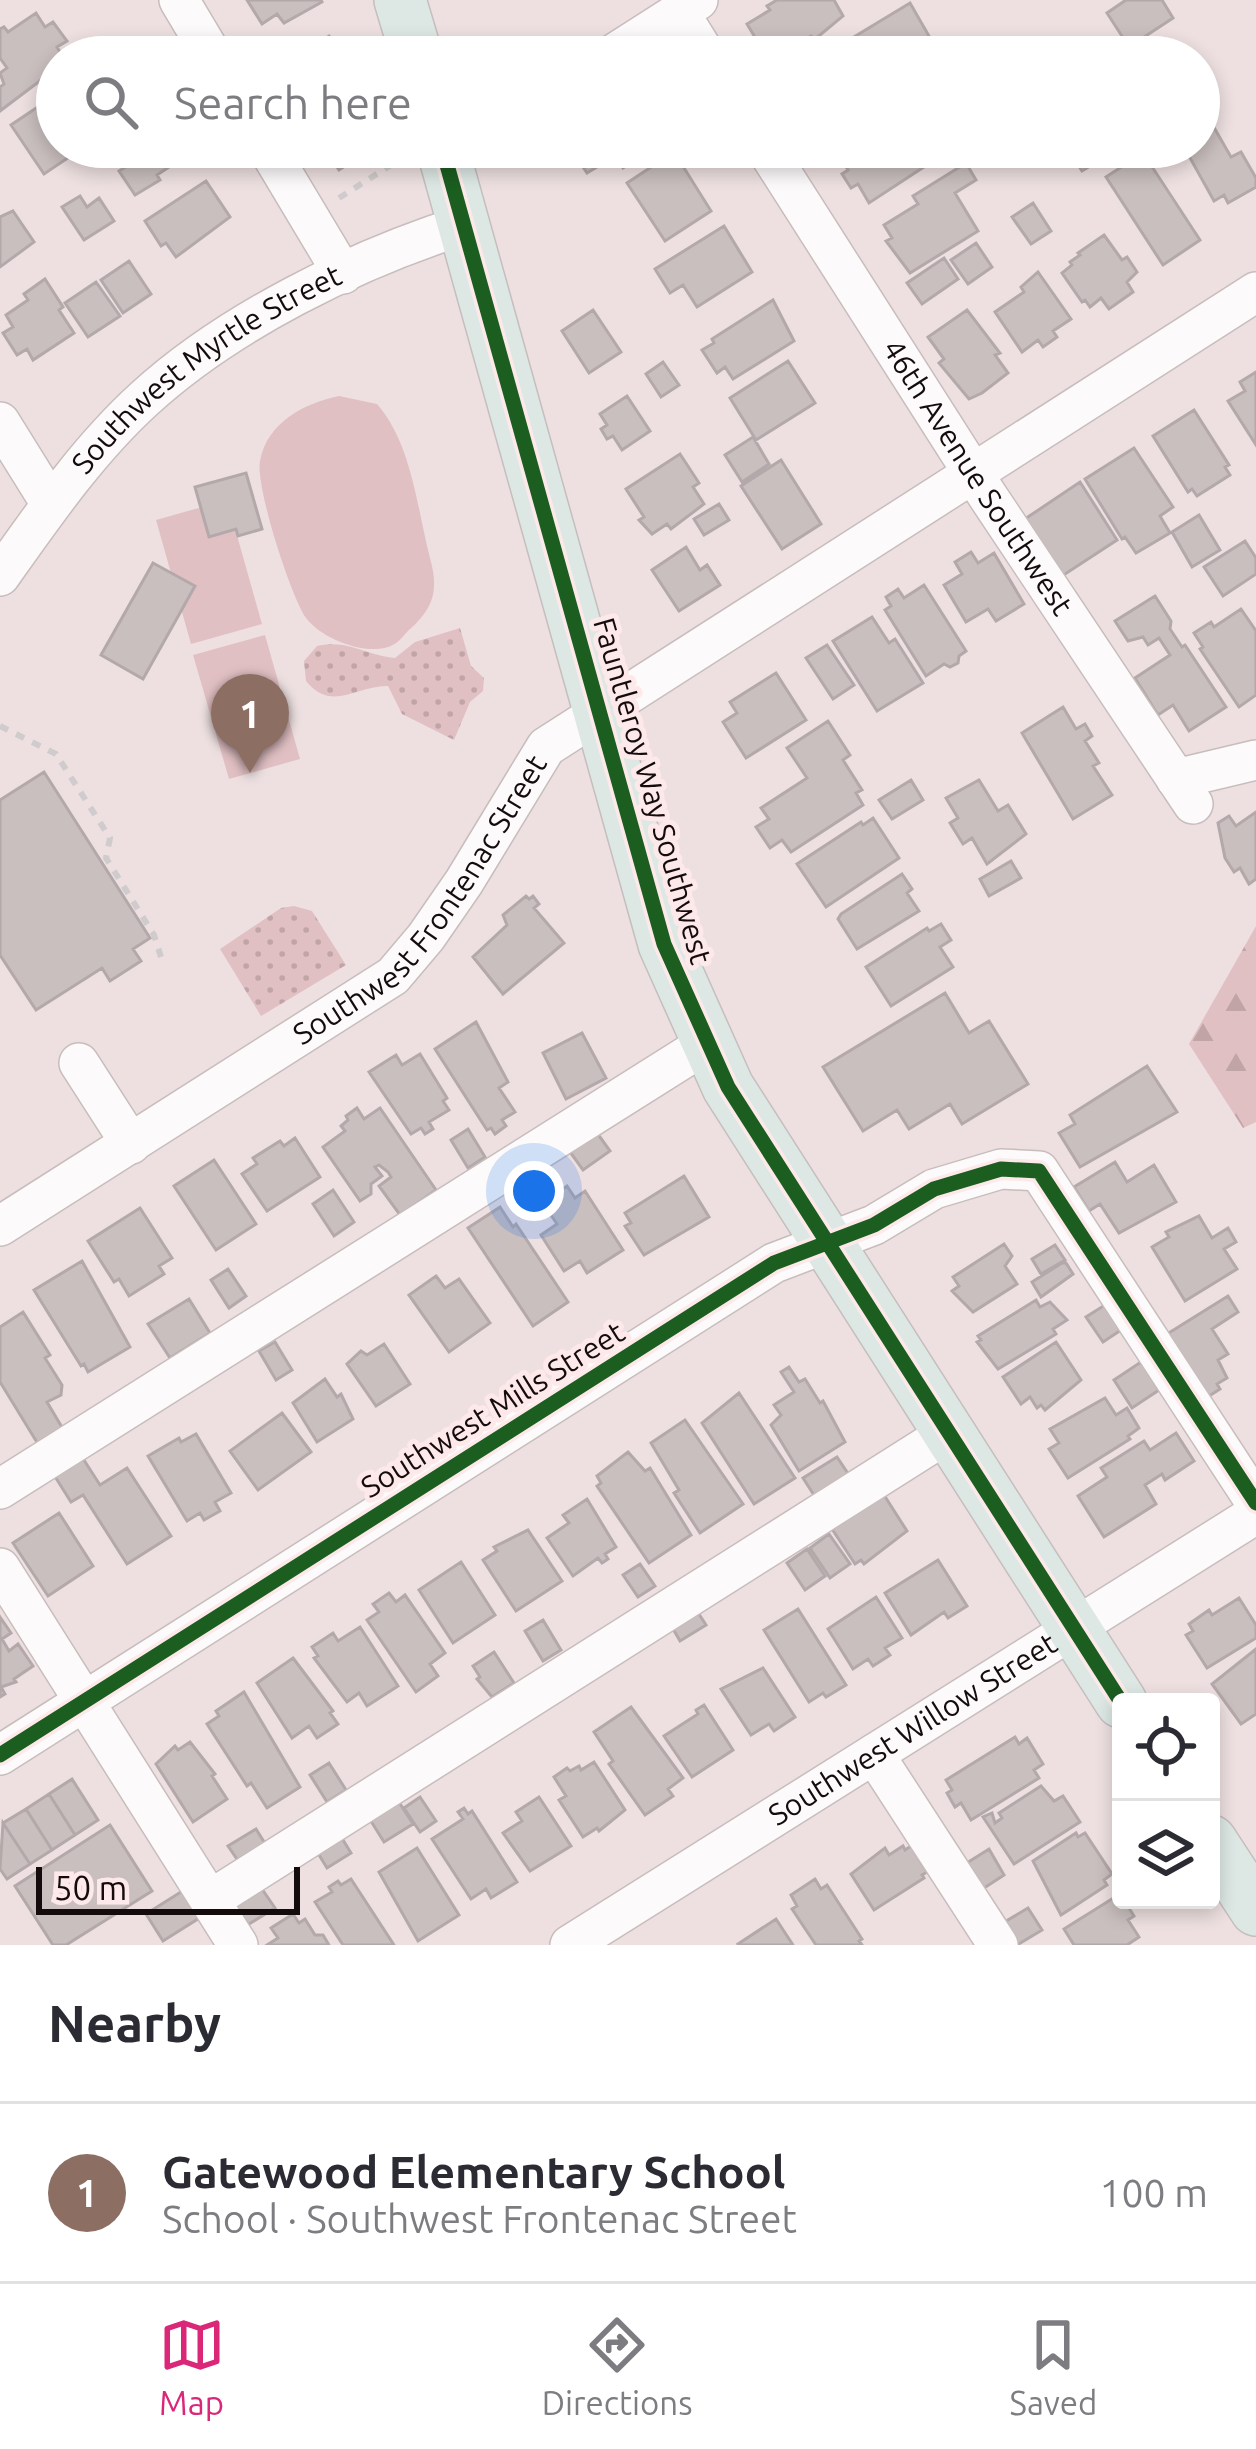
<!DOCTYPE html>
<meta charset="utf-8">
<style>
body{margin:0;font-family:Ubuntu,sans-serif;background:#f7f7f7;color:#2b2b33}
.controls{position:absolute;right:36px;bottom:36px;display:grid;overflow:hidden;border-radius:12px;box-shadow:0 6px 18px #0003}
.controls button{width:108px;height:108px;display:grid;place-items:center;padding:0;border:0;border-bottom:3px solid #e1e1e2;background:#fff;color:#2b2b33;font:60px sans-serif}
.scale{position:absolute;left:36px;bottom:30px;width:264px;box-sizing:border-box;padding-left:12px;border:6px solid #140b0c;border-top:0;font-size:33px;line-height:42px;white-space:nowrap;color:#140b0c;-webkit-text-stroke:9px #fee9ea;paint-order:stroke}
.you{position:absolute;left:534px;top:1191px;width:42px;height:42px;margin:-30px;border:9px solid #fff;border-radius:50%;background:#1a73e8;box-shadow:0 0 0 18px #1a73e833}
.badge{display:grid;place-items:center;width:78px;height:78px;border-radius:50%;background:#db2777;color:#fff;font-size:39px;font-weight:700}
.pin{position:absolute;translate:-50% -99px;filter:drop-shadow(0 3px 6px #0008)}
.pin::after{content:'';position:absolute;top:63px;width:42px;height:36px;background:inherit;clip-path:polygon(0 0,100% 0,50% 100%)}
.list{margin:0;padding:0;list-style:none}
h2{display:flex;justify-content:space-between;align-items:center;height:156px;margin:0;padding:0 48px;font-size:51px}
h2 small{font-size:39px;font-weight:400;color:#7c7c81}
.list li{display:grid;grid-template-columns:78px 1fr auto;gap:36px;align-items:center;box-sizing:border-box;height:180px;padding:0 48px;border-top:3px solid #e1e1e2}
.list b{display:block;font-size:45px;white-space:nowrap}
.list p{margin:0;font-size:39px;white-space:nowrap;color:#7c7c81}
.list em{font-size:39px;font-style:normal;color:#7c7c81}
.icon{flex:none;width:66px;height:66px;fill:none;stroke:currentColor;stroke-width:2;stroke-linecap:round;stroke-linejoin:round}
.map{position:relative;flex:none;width:1256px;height:1945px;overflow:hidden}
.search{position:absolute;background:#fff;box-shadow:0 6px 18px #0003;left:36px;right:36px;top:36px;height:132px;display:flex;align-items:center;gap:30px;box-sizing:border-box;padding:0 42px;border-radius:66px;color:#7c7c81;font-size:45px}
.sheet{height:336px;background:#fff}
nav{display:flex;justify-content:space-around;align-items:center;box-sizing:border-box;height:168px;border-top:3px solid #e1e1e2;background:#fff;font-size:33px;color:#7c7c81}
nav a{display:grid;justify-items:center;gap:6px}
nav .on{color:#db2777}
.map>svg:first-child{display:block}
.green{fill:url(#green-dots)}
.forest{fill:url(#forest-firs)}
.pitch{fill:#e1c0c3}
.building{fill:#cabfbf;stroke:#b4a9aa;stroke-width:3}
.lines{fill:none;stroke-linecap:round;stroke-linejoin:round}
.minor-casing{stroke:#c8bdbd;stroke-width:42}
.major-casing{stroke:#c5bebf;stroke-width:54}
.path{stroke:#d0cccd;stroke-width:6;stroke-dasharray:9 9;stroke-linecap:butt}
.minor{stroke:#fcfafa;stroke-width:39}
.major{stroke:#dde8e4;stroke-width:51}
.cycleway-casing{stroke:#fee9ea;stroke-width:22}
.cycleway{stroke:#1b5e20;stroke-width:15}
.labels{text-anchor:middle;stroke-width:10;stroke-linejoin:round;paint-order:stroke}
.street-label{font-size:30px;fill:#140b0c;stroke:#fee9ea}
</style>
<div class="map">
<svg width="1256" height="1945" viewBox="0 0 1256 1945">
<defs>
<pattern id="green-dots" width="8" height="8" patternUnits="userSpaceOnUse" patternTransform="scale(3)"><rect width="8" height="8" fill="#e1c0c3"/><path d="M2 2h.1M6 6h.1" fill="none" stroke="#c0a4a6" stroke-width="1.8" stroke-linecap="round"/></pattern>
<pattern id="forest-firs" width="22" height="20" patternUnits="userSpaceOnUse" patternTransform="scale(3)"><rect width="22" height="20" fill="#e1c0c3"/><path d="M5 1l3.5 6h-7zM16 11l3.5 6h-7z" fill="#c0a4a6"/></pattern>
</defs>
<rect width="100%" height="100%" fill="#eee0e1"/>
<path class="green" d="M460 628 471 666 484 678 483 691 470 702 454 740 402 714 388 686C358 685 331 713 306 681L304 661 317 646C348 639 367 656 395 658L415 642Z
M294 906 312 911 346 965 261 1016 220 949 281 908Z"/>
<path class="forest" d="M1256 926V1122L1243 1128 1189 1044Z"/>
<path class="pitch" d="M339 396 377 404C412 444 417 508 430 558 439 590 434 608 409 630 402 637 398 644 388 647 364 655 322 639 306 618 291 597 255 486 260 461 267 422 305 403 339 396Z
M227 500 262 624 191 644 156 520Z
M265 635 300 759 229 779 193 655Z"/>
<path class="building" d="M247 0H321L322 2 284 23 277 14 262 24Z
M777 0H834L843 16 814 40 811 36 801 42 810 55 807 57H767L747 24 770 10 767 6Z
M1126 0H1162L1173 18 1129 47 1107 13Z
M910 3 941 57H853L844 43Z
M36 13 45 27 53 22 67 41 57 47 63 57H57V68L0 111V87L4 84 0 73 7 68 0 58V29L4 27 8 32Z
M329 36 342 57H298Z
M57 94V147H84L44 174 11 125Z
M1208 117 1231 157 1241 152 1256 178V187L1228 203 1224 195 1214 201 1184 147H1199V122Z
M117 147H186L190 153 157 175 160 180 135 195 119 171 129 165Z
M324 147H367L369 150 339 170Z
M570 147H655L623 168 615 156 587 173Z
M844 147H928L936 159 869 203 858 184 851 188 842 174 848 170 837 152Z
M1067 147H1092L1100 160 1082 171Z
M674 152 711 211 665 241 627 183Z
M1143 153 1200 240 1163 265 1106 177Z
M966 163 976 180 955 193 978 231 910 273 886 241 892 238 884 225 918 204 913 196Z
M206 181 230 217 176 257 166 243 161 246 145 221Z
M80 196 87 207 99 198 114 221 84 240 62 207Z
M1033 203 1051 231 1031 244 1012 217Z
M13 211 34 242 0 267V217Z
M724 226 752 272 697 307 683 285 670 293 655 269Z
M1104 235 1122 260 1127 257 1137 272 1127 282 1133 292 1109 309 1101 298 1090 307 1085 300 1082 302 1062 273 1072 265 1070 262 1080 255 1078 253Z
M976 243 992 267 968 284 951 260Z
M944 258 958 279 922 304 907 283Z
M129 261 151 294 123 313 101 280Z
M1038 272 1071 319 1053 331 1057 337 1043 347 1038 340 1022 352 995 312 1024 292 1021 287Z
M45 279 63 307 59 310 74 333 33 360 27 349 17 355 3 333 13 327 6 315 28 300 24 294Z
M96 282 120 316 88 337 65 303Z
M773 300 794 341 733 379 725 367 717 373 702 350 714 343 712 339Z
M593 310 621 352 589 373 562 331Z
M967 310 1000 353 995 355 1008 373 982 393 969 399 939 363 944 359 928 337Z
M788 361 815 403 756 440 730 398Z
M663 362 679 385 661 397 646 374Z
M1256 372V445L1228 401 1245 391 1240 382Z
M627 396 650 431 622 450 613 436 607 439 601 429 607 425 600 414Z
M1194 410 1229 465 1225 467 1230 475 1197 496 1192 489 1188 492 1153 436Z
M753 437 769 464 742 482 725 455Z
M1134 448 1173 507 1160 516 1170 533 1136 553 1125 537 1122 539 1085 479Z
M680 454 699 483 693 487 704 504 671 529 667 524 652 534 639 520 644 517 626 489Z
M781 460 821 524 782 549 741 486Z
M246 473 262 529 238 536 236 529 209 537 195 487Z
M1080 482 1117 540 1059 578 1022 521Z
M719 504 729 520 704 535 694 519Z
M1199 515 1220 550 1192 567 1172 532Z
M1245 541 1256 558V574L1223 596 1204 567Z
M686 547 700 570 707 565 720 585 679 611 652 570Z
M971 552 978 563 994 553 1024 604 996 621 988 609 966 622 944 585 962 574 955 562Z
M153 563 195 586 143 679 101 655Z
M924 585 966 651 959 656 958 663 950 667 944 664 926 676 885 610 891 606 886 597 898 589 904 598Z
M1155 596 1171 621 1170 629 1182 647 1185 645 1226 707 1189 731 1173 705 1158 715 1135 678 1170 655 1159 638 1148 645 1143 637 1128 641 1115 621Z
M1241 609 1256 631V695L1239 707 1200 649 1203 647 1194 633 1211 622 1214 627Z
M872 617 889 643 895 639 923 683 877 711 833 641Z
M827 645 854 685 833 699 806 658Z
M776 673 806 720 746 758 723 722 737 713 730 702Z
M1063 707 1076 729 1085 724 1092 736 1085 741 1099 763 1093 766 1112 795 1073 819 1022 733Z
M828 721 850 755 843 760 862 790 856 793 863 805 791 852 782 840 770 848 756 827 769 819 761 808 807 778 787 748Z
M44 772 150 938 133 949 141 961 110 981 102 968 36 1010 0 955V800Z
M911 780 923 800 892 819 879 800Z
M979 780 998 811 1008 805 1026 834 987 864 972 838 963 844 950 823 958 818 946 798Z
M1256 812V879L1249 884 1240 868 1234 872 1225 858 1218 823 1229 816 1236 826Z
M873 818 899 858 826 907 797 864 861 822 863 825Z
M1011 861 1021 878 989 896 980 879Z
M902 874 912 889 907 893 919 911 857 949 838 919 841 914Z
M526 896 529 899 533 896 539 904 534 908 564 943 503 994 473 957 507 925 503 915Z
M941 924 951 940 940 947 953 967 891 1006 866 967 927 928 929 931Z
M945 993 969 1033 989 1021 1028 1084 962 1124 950 1104 909 1129 897 1110 863 1131 823 1067Z
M476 1022 508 1082 499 1088 515 1112 502 1120 506 1126 495 1134 491 1128 487 1130 435 1049Z
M582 1033 606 1078 566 1099 543 1053Z
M420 1054 447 1098 443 1101 449 1110 429 1122 433 1129 425 1134 421 1128 411 1134 369 1072 396 1055 402 1065Z
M1147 1066 1177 1112 1080 1167 1059 1133 1075 1124 1070 1115Z
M357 1108 364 1119 380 1108 436 1190 400 1215 379 1186 391 1177 388 1172 379 1165 375 1167 382 1176 371 1184V1194L360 1201 323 1147 345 1131 341 1126 348 1120 346 1116Z
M592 1126 610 1151 583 1170 565 1145Z
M468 1129 485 1157 468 1168 451 1140Z
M295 1138 320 1177 267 1211 242 1174 257 1164 253 1158 280 1141 284 1146Z
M214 1160 256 1224 216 1250 174 1186Z
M1115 1162 1127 1182 1154 1165 1176 1202 1119 1233 1100 1204 1089 1211 1074 1187Z
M684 1176 709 1217 644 1255 625 1226 631 1223 625 1213Z
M567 1186 575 1198 585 1191 623 1250 587 1273 580 1261 564 1271 541 1235 557 1224 542 1202Z
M333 1190 354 1222 334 1236 313 1204Z
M500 1207 513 1227 516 1224 568 1302 533 1326 468 1228Z
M140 1208 172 1258 159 1266 164 1274 129 1296 119 1279 114 1282 88 1241Z
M1199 1216 1212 1238 1228 1228 1236 1242 1224 1249 1237 1269 1185 1301 1152 1247 1169 1237 1166 1232Z
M1004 1244 1012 1256 1005 1266 1017 1284 973 1312 952 1291 959 1286 953 1277Z
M1055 1245 1065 1260 1041 1274 1032 1259Z
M82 1261 130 1347 88 1372 84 1364 81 1366 34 1290Z
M1062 1263H1066L1073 1274 1041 1297 1032 1282Z
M228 1269 246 1296 229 1308 211 1280Z
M436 1276 445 1288 459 1279 490 1323 449 1352 409 1295Z
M1228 1296 1238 1312 1212 1329 1228 1354 1218 1360 1227 1378 1217 1384 1220 1389 1206 1398 1164 1336Z
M189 1299 210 1333 170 1358 148 1324Z
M1036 1300 1040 1307 1050 1302 1067 1320 1053 1329 1056 1334 998 1369 977 1342 981 1340 978 1336Z
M1105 1305 1121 1330 1103 1342 1086 1317Z
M23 1312 50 1355 45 1358 62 1385 61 1395 47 1402 63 1429 38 1444 0 1382V1327Z
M275 1342 292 1370 276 1380 259 1351Z
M1056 1342 1081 1380 1045 1410 1041 1405 1037 1408 1030 1397 1021 1404 1003 1377Z
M384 1344 410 1384 376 1406 347 1364 361 1351 367 1355Z
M1141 1362 1159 1390 1132 1408 1114 1380Z
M789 1367 799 1382 805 1379 820 1403 823 1401 845 1442 799 1471 771 1425 781 1415 774 1405 794 1392 781 1372Z
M325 1379 337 1397 341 1394 353 1419 317 1442 293 1403Z
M739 1393 795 1478 754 1504 702 1423Z
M1105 1398 1116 1415 1127 1408 1139 1428 1128 1436 1130 1439 1068 1478 1049 1449 1059 1443 1050 1429Z
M282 1413 311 1452 258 1490 230 1451Z
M685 1420 743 1504 700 1533 674 1493 679 1490 651 1443Z
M1176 1433 1194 1461 1165 1480 1162 1474 1145 1485 1156 1504 1104 1537 1078 1496 1107 1477 1101 1468 1144 1441 1150 1450Z
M196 1434 231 1493 215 1502 220 1511 204 1520 200 1513 187 1521 148 1456 179 1438 181 1442Z
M628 1452 645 1471 650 1468 691 1535 649 1563 597 1486 601 1483 597 1476Z
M82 1457 100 1485 127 1468 171 1536 127 1564 83 1495 71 1502 54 1475Z
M837 1457 853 1481 819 1503 803 1478Z
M884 1495 907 1531 864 1564 861 1560 855 1564 832 1529Z
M587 1499 616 1547 605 1554 608 1559 602 1563 598 1558 573 1576 547 1538 569 1523 563 1515Z
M59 1513 93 1566 48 1596 13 1543Z
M528 1530 562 1581 516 1611 483 1560 497 1551 494 1547Z
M829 1534 850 1564 830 1578 810 1548Z
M807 1549 825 1576 805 1590 787 1563Z
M938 1560 967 1606 948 1618 944 1612 911 1635 885 1593Z
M461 1562 495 1615 453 1643 419 1590Z
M640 1564 655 1586 638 1597 623 1575Z
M389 1593 396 1602 405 1595 445 1653 430 1664 438 1676 416 1692 367 1620 379 1612 373 1604Z
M876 1597 902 1638 885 1648 890 1655 873 1666 868 1659 853 1669 828 1629Z
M1239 1598 1256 1625V1638L1207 1668 1186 1635 1193 1631 1189 1624 1209 1610 1212 1615Z
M798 1609 846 1685 826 1697 823 1693 809 1702 764 1630Z
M697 1611 706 1625 680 1641 672 1627Z
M0 1617 11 1633 2 1639 9 1651 18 1644 33 1666 14 1679 16 1682 1 1687 5 1694 0 1697Z
M543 1620 561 1650 543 1661 525 1631Z
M360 1627 398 1686 367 1706 359 1693 347 1702 314 1658 318 1656 312 1647 333 1633 338 1641Z
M1256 1649V1714L1241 1724 1212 1684Z
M494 1652 514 1683 492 1697 477 1679 480 1677 473 1666Z
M293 1658 333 1711 330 1713 338 1724 317 1738 309 1726 292 1738 257 1683Z
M763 1668 795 1717 774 1731 769 1724 751 1735 721 1689Z
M244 1692 300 1787 267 1808 251 1783 247 1786 207 1724 219 1716 216 1711Z
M704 1705 733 1750 692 1777 664 1736 698 1714 696 1710Z
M631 1707 683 1778 668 1789 673 1796 645 1815 609 1764 613 1761 594 1732Z
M1015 1737 1019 1744 1027 1738 1043 1764 1034 1770 1039 1778 971 1820 961 1803 955 1807 947 1793 952 1790 946 1780Z
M190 1742 215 1774 212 1776 227 1799 193 1822 156 1764 175 1746 178 1750Z
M594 1762 625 1810 599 1831 597 1828 583 1837 559 1800 566 1796 554 1777 567 1768 570 1771 579 1766 581 1770Z
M329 1763 346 1790 327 1802 310 1775Z
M72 1779 98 1820 75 1835 49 1794Z
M1041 1786 1054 1801 1063 1796 1080 1822 1014 1864 983 1817 992 1813 995 1823 1002 1818 999 1813Z
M49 1794 75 1835 52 1850 26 1809Z
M420 1797 436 1821 420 1832 404 1808Z
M539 1797 571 1846 530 1871 503 1833 522 1821 516 1812Z
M397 1799 413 1824 384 1842 369 1818Z
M464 1808 468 1814 472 1811 517 1882 491 1898 486 1889 471 1899 432 1839 463 1819 458 1812Z
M26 1809 52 1850 30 1864 3 1823Z
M3 1823 30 1864 7 1879 0 1869Z
M110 1825 152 1891 66 1945H53L15 1886Z
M256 1829 266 1845 239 1862 228 1846Z
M1076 1833 1078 1837 1085 1833 1112 1874 1104 1880 1107 1885 1061 1915 1033 1861Z
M340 1835 351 1853 327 1868 316 1850Z
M903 1846 905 1850 911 1846 927 1872 922 1875 924 1878 874 1910 851 1874 885 1848 889 1855Z
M417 1848 459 1915 418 1941 379 1872Z
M989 1849 1004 1875 978 1892 962 1866Z
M351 1879 394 1945H343L315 1902 332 1892 329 1887 338 1881 341 1885Z
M815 1879 821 1889 827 1885 862 1939 859 1941 862 1945H816L792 1909 797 1906 791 1895Z
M262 1889 275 1908 244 1927 232 1907Z
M184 1890 201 1917 163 1941 146 1914Z
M1115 1897 1120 1905 1125 1902 1134 1916 1128 1920 1139 1937 1127 1945H1074L1064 1929Z
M1028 1908 1042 1930 1017 1945H1007L996 1927Z
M293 1914 299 1923 305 1919 315 1935H323L329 1945H267L278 1938 271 1928Z
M776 1919 793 1945H739L738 1944Z"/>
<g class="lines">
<defs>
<g id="minor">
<path d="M179 0 213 57"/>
<path d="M679 12 707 57"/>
<path d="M609 57 698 0"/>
<path d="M267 147 343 274"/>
<path id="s1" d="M765 147 987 495 1193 804"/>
<path d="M0 422 51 504"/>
<path id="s2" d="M0 576C44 514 88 450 144 399 228 322 356 259 464 225"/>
<path d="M1176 779 1256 760"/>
<path d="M79 1063 131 1144"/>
<path id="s3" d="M0 1226 393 976 426 937 464 882 546 747 1256 292"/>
<path d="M0 1489 706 1044"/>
<path d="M0 1568 238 1945"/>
<path d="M874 1754 998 1945"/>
<path d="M0 1755 774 1263 874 1225 934 1189 1001 1169 1039 1171 1256 1503"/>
<path d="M210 1900 948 1433"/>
<path id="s4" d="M570 1945 1256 1514"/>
</g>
<path id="major" d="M400 0 417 57
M442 147 664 944 728 1087 1121 1702
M1211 1841 1256 1910"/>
</defs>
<use href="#minor" class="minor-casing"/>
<use href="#major" class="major-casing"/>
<path class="path" d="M339 198 391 165
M0 726 56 754 110 838 106 858 154 935 161 957"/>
<use href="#minor" class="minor"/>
<use href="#major" class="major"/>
<defs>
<path id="cycleway" d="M442 147 664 944 728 1087 1121 1702
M0 1755 774 1263 874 1225 934 1189 1001 1169 1039 1171 1256 1503"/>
</defs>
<use href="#cycleway" class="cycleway-casing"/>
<use href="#cycleway" class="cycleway"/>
</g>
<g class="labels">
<g class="street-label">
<text dy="10" stroke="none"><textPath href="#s2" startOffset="297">Southwest Myrtle Street</textPath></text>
<text dy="10" stroke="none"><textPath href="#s1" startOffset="393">46th Avenue Southwest</textPath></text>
<text transform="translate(652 791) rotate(74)" y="10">Fauntleroy Way Southwest</text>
<text dy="10" stroke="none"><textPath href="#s3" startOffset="540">Southwest Frontenac Street</textPath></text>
<text transform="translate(493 1410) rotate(-32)" y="10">Southwest Mills Street</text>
<text dy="10" stroke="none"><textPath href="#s4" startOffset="405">Southwest Willow Street</textPath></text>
</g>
</g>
</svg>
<div class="controls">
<button><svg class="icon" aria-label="locate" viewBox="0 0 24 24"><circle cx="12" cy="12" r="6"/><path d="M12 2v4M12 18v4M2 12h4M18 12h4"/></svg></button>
<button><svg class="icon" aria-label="layers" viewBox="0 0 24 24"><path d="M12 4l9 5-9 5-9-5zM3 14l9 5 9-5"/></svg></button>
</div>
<div class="scale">50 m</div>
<div class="you"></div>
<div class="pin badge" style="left:250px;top:773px;background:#8d6e63">1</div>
<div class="search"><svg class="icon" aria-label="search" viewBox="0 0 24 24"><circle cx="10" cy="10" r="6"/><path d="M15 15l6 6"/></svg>Search here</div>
</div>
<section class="sheet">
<h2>Nearby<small></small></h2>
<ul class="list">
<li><span class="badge" style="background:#8d6e63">1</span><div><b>Gatewood Elementary School</b><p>School · Southwest Frontenac Street</p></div><em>100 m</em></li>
</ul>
</section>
<nav>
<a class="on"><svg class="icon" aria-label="map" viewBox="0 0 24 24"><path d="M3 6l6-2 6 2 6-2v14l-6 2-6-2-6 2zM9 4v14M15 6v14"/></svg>Map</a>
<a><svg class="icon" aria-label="directions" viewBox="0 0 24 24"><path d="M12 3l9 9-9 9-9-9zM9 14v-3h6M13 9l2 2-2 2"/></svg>Directions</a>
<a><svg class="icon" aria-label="saved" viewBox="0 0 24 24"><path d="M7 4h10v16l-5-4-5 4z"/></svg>Saved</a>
</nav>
